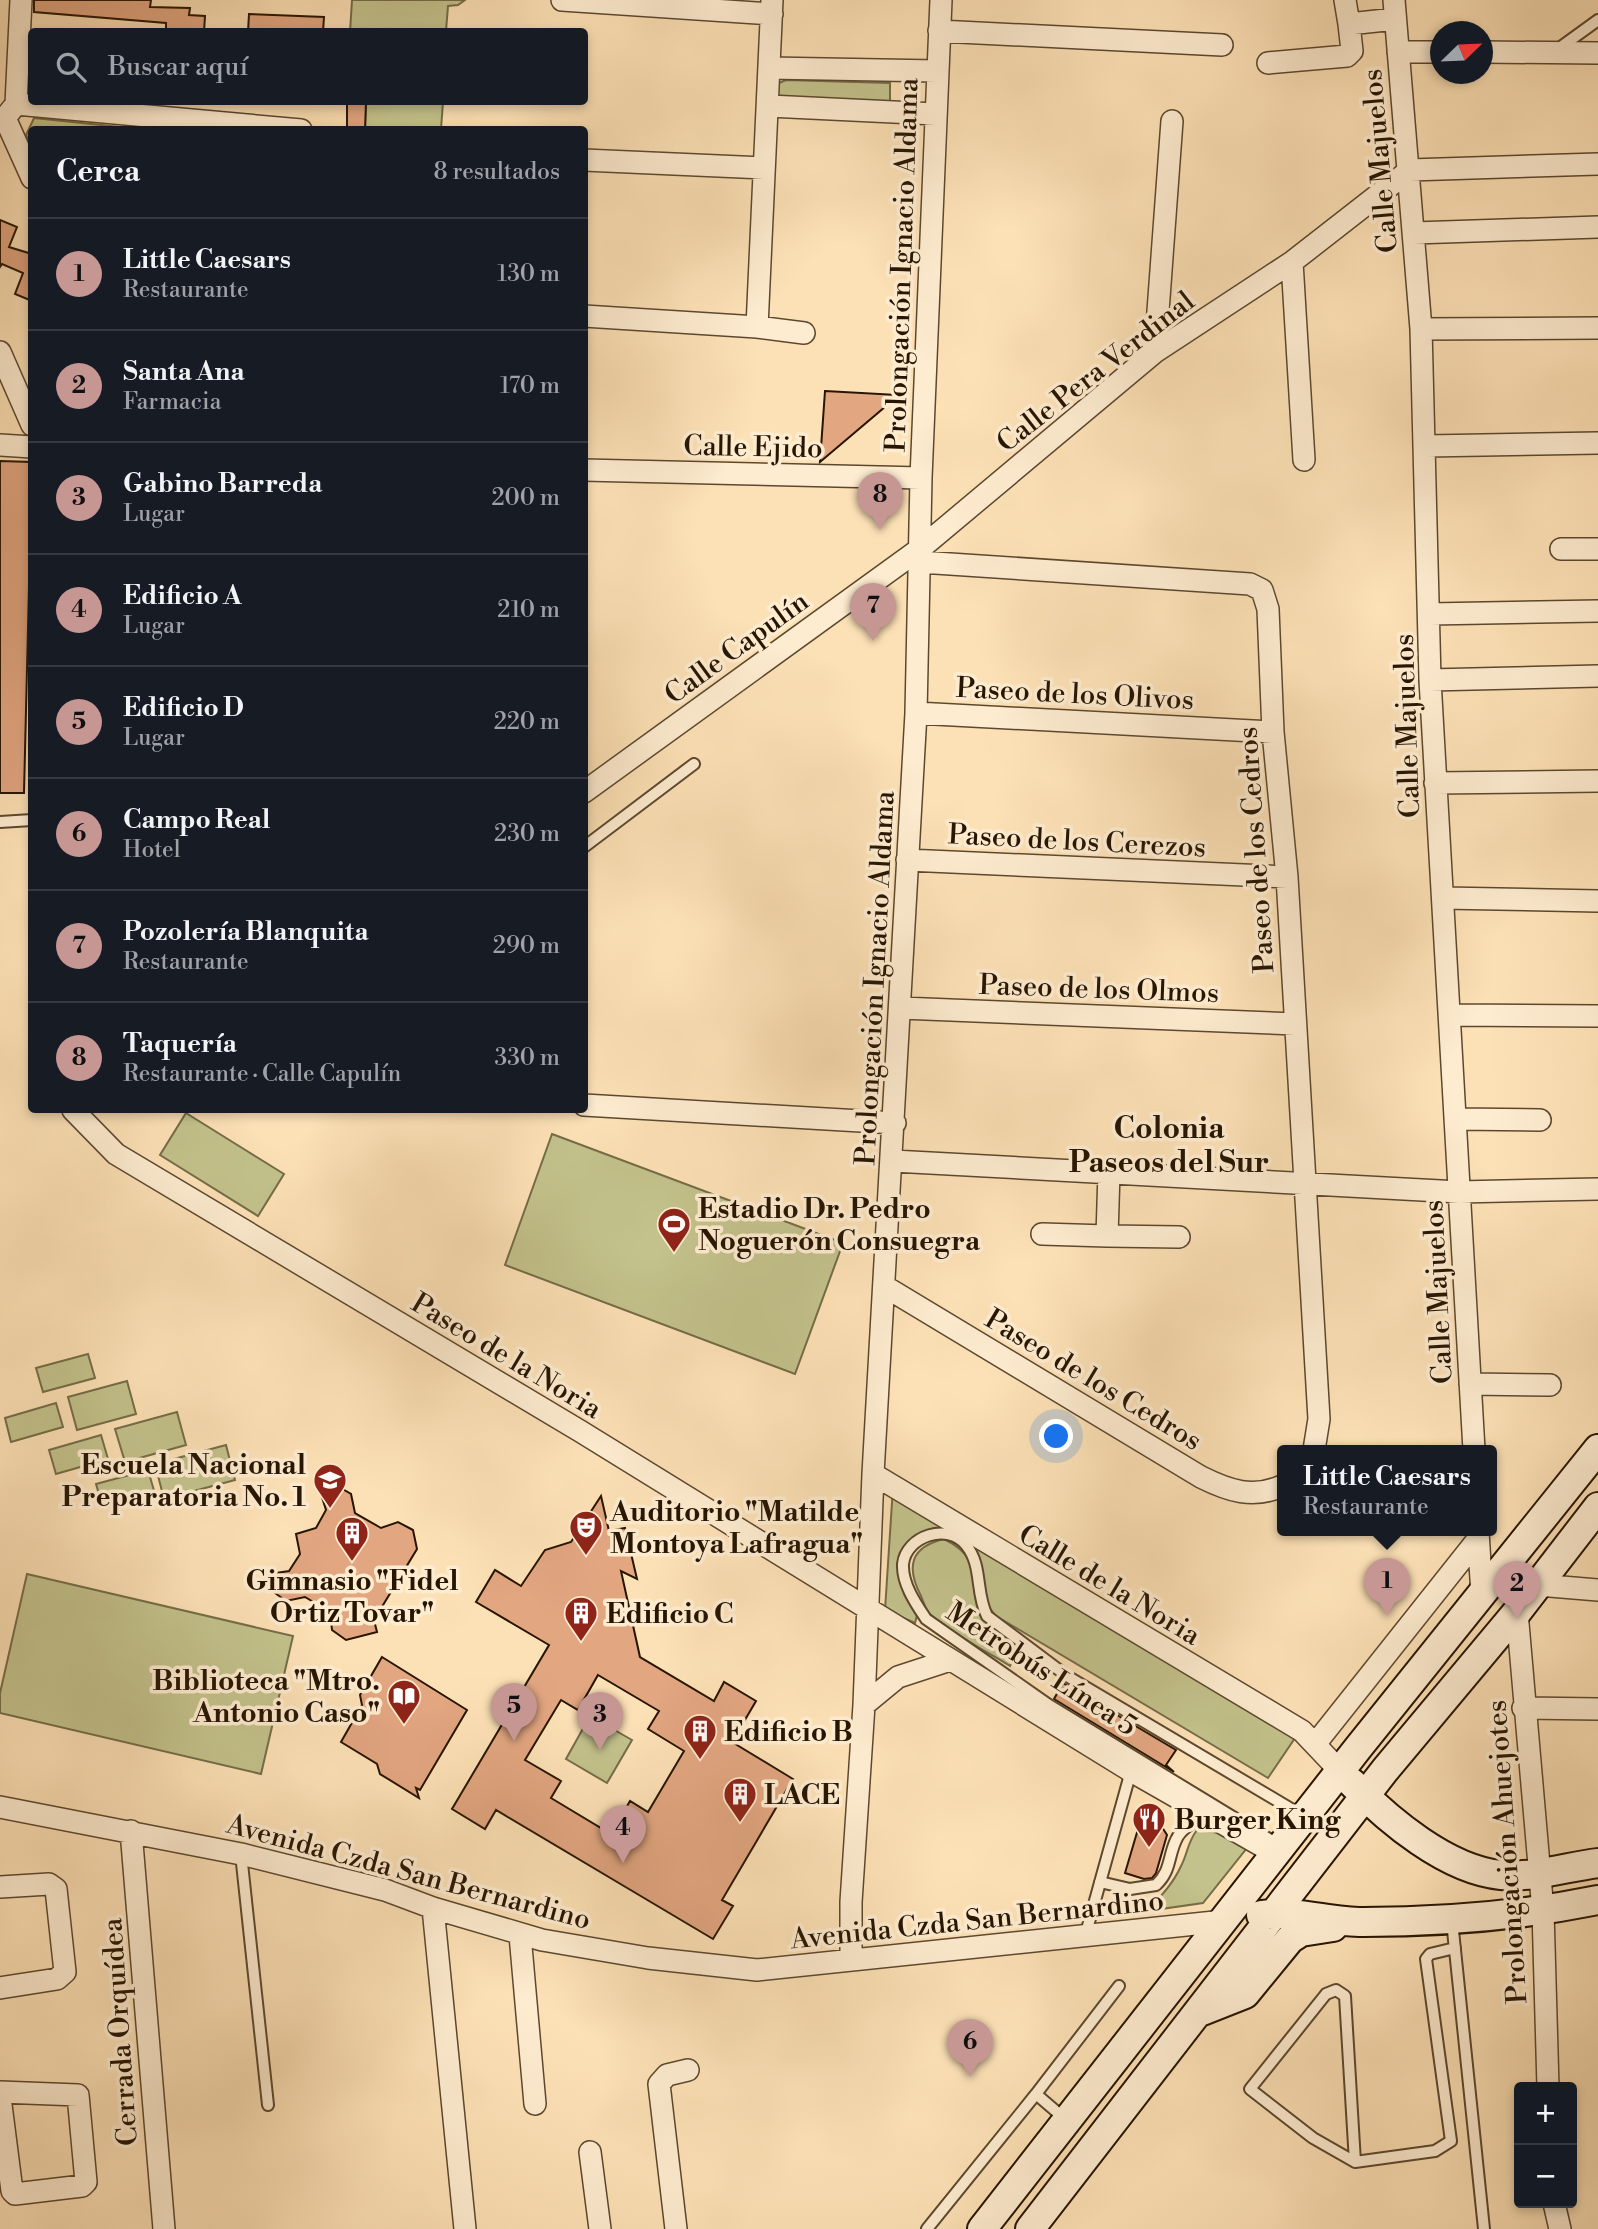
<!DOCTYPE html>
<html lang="es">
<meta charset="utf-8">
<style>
body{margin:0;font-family:"Libre Bodoni",serif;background:#20242c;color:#f1f3f6}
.controls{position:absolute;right:21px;bottom:21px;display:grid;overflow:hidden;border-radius:7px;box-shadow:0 4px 10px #0003}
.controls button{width:63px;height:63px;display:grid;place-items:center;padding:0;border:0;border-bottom:2px solid #363941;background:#171b24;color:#f1f3f6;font:35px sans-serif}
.compass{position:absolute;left:1430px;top:21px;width:63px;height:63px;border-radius:50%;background:#171b24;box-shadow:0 4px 10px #0003;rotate:67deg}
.you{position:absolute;left:1057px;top:1437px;width:24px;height:24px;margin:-18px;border:5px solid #fff;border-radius:50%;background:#1a73e8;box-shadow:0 0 0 10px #1a73e833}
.badge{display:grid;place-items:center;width:46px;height:46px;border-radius:50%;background:#c59692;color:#111;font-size:23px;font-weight:700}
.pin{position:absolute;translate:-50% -58px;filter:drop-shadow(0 2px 4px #0008)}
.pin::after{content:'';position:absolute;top:37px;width:24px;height:21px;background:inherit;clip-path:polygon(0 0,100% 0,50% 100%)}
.popup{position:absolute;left:1277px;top:1445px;width:220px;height:91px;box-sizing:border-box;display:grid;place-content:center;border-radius:7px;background:#171b24;filter:drop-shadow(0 2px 5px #0005);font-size:23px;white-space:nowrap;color:#9ea1a6}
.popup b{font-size:26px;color:#f1f3f6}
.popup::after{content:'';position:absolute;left:50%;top:100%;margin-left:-14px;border:14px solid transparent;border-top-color:#171b24}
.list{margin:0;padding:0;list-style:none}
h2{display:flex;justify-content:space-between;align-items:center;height:91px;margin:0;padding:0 28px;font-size:30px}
h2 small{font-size:23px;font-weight:400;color:#9ea1a6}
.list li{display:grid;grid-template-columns:46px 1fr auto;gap:21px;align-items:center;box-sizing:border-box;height:112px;padding:0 28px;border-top:2px solid #363941}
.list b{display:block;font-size:26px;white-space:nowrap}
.list p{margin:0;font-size:23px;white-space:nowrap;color:#9ea1a6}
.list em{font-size:23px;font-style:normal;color:#9ea1a6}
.icon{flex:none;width:38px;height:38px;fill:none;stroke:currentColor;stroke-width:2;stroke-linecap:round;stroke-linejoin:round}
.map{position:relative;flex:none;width:1598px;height:2229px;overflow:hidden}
.search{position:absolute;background:#171b24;box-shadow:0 4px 10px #0003;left:28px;top:28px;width:560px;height:77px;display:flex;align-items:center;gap:18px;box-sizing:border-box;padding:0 24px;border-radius:7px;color:#9ea1a6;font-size:26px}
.panel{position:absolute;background:#171b24;box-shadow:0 4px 10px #0003;left:28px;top:126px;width:560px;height:987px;border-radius:7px}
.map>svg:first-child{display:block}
.green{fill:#c3c28c;stroke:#756c47;stroke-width:2}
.building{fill:#e2a681;stroke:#271502;stroke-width:2;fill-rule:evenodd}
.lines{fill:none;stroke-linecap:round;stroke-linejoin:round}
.lane-casing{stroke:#5c482f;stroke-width:14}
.street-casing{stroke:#5c482f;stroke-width:24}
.secondary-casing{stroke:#271502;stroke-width:32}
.lane{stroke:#feecd0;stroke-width:10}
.street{stroke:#feecd0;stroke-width:21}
.secondary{stroke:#feecd0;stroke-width:28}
.labels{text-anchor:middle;stroke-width:7;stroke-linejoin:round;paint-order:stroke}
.street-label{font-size:28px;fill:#271502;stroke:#feecd0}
.poi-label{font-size:28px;font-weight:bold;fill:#271502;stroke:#feecd0;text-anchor:start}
.neighbourhood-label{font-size:30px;font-weight:bold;fill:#271502;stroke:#feecd0}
</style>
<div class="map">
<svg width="1598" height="2229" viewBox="0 0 1598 2229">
<rect width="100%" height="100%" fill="#fde1b6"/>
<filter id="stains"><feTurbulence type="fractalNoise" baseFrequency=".00286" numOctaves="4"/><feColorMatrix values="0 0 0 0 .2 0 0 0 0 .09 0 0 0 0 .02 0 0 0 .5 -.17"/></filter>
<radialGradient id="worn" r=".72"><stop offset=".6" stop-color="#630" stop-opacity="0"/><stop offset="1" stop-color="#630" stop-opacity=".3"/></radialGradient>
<path class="green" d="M352 0H465L458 5 448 6 446 31 350 32Z
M786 80 890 83V103L782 99 777 94 779 83Z
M366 102H443L441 129 365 130Z
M34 118 139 129 32 130 31 147 26 135Z
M186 1113 284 1174 258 1216 160 1155Z
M552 1134 843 1243 795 1374 505 1265Z
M88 1354 95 1378 43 1392 36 1368Z
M127 1381 136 1414 77 1430 68 1397Z
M56 1403 63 1427 11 1442 5 1418Z
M177 1412 186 1445 125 1462 115 1429Z
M101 1435 108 1459 56 1474 49 1450Z
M226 1445 235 1480 164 1499 155 1464Z
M148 1470 155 1494 103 1508 96 1484Z
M893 1487 1295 1738 1268 1778 996 1616 986 1604 980 1561 956 1532 908 1545 904 1583 917 1615 915 1623 885 1610Z
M944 1539C991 1562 962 1588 984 1618 992 1628 1009 1637 1019 1645L1010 1666C984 1650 954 1635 931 1615 926 1611 924 1603 921 1596 906 1567 910 1547 944 1539Z
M27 1574 293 1636 261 1774 0 1713V1693Z
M590 1716 632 1740 607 1783 566 1759Z
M1197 1830 1227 1834 1247 1848 1203 1903 1147 1911C1160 1897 1173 1884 1181 1866 1188 1853 1187 1843 1197 1830Z"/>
<path class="building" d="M34 0H151L150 7 190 8 189 15 205 16 204 32 166 29V23L34 12Z
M249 14 324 17 323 32H248Z
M347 102H366L365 130H347Z
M0 220 17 227 9 247 32 254V301L15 294 23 273 2 264 0 267Z
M825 391 899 395 820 462Z
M0 461 32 462 24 793H0Z
M339 1487 351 1494 355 1513 381 1528 398 1522 413 1530 417 1549 374 1620 377 1632 346 1640 332 1630 330 1612 305 1597 286 1601 275 1593 269 1574 289 1571 300 1554 296 1534 316 1528 326 1510 320 1491Z
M601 1496 609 1531 625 1528 637 1579 621 1571 640 1657 714 1701 724 1682 756 1701 732 1742 793 1779 722 1900 733 1906 713 1939 496 1810 485 1829 452 1809 549 1645 476 1602 495 1570 521 1586 545 1550 571 1542ZM598 1675 659 1711 648 1729 684 1751 648 1812 630 1801 611 1834 551 1798 561 1781 525 1760 561 1700 578 1710Z
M382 1657 467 1710 420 1790 416 1788 419 1798 380 1774 377 1764 341 1742 362 1705 360 1695Z
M1063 1683 1176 1750 1166 1765 1174 1772 1054 1699Z
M1141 1819 1160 1824 1167 1835 1156 1873 1152 1878 1144 1879 1125 1873Z"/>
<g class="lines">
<defs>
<path id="lane" d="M1558 49 1598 20
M0 822 32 820
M584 847 694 764
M1274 1842 1049 1705 926 1619C916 1604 902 1584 903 1564 906 1536 948 1522 966 1545 983 1566 975 1592 987 1616L1067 1676 1303 1816
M241 1854 268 2105
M1100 1882 1130 1889 1156 1885C1171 1871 1168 1857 1176 1840 1181 1828 1196 1821 1206 1815
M1452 1921 1484 2229
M1086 1933 1131 1771
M1036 2094 1119 1986
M1355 2162 1345 1996 1336 1990 1326 1994 1250 2089 1313 2138 1355 2162 1435 2151 1451 2141 1426 1959 1430 1954 1455 1948
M927 2229 1036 2094 1065 2119"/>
<path id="street" d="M562 0 772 14
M1345 0 1349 24
M1394 0 1421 329 1430 680 1474 1450
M939 31 1222 45
M1398 52H1440
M1482 52 1598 53
M1268 63 1347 56 1352 51 1349 24 1395 19
M769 68 937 71
M16 104 21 0
M769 106 935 114
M0 118H5L16 104 301 130
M5 118 32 178
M584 160 764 168
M1414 233 1598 227
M1292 262 1304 460
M584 316 757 327 804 333
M757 327 772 0
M1421 329 1598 328
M0 352 32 425
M1155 352 1172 121
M0 445 32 447
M1426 446 1598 443
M584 470 921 478
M1561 549H1598
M920 562 1250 584 1262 590 1268 609 1273 732 1287 877 1319 1419 1314 1450
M1430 614 1598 611
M1430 680 1598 676
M916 713 1273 732
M1435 783 1598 781
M584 792 921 548 1155 352 1292 262 1410 170 1598 164
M907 860 1287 877
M1443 898 1598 901
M901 1008 1295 1024
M1451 1015 1598 1016
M584 1105 895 1123
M73 1110 116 1154 580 1431 1131 1771 1276 1854
M1456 1119 1540 1120
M893 1161 1459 1192 1598 1189
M1109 1172 1107 1236 1179 1237
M1042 1234 1107 1236
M884 1286 1201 1477C1229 1491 1253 1499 1282 1486
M1470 1384 1550 1385
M873 1474 1302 1731 1341 1772
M1478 1532 1482 1595
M1538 1585 1598 1590
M1517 1612 1543 1911 1548 2087
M864 1705 898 1677 950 1660
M1523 1708 1598 1709
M1316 1743 1478 1539
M0 1807 241 1854 385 1890 433 1908 542 1940 648 1958 757 1970 1224 1921
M131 1831 164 2229
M0 1887 49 1884 56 1889 65 1972 57 1979 0 1988
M433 1908 465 2229
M520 1935 535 2104
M851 1959V1902L864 1705 873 1474 916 713 921 478 941 0
M0 2092 78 2095 86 2182 82 2186 15 2194 12 2191 0 2097
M590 2152 600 2229
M1554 2203 1560 2229
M676 2229 659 2084 667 2075 688 2070"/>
<path id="secondary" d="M1352 1783C1388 1820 1447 1870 1501 1875 1533 1878 1567 1867 1598 1863
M1261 1915C1295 1910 1329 1922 1363 1922 1443 1922 1520 1916 1598 1900
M1202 2011 1245 1994 1290 1939 1301 1932 1333 1927
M982 2229 1358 1748 1598 1449
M1030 2229 1385 1770 1517 1612 1598 1507"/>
</defs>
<use href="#lane" class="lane-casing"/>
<use href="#street" class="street-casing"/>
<use href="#secondary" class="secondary-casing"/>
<use href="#lane" class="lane"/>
<use href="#street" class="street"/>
<use href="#secondary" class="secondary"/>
</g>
<defs>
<symbol id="stadium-pin" viewBox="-11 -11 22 30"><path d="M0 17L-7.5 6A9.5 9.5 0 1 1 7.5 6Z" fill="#8f2418" stroke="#feecd0"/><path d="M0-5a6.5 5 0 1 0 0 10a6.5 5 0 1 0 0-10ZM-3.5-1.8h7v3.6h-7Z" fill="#fff"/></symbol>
<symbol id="school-pin" viewBox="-11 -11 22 30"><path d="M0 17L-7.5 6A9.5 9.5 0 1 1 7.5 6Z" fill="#8f2418" stroke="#feecd0"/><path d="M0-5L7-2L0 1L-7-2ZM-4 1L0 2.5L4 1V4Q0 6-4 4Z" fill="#fff"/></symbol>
<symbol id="theatre-pin" viewBox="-11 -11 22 30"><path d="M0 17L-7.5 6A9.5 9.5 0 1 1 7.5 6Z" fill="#8f2418" stroke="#feecd0"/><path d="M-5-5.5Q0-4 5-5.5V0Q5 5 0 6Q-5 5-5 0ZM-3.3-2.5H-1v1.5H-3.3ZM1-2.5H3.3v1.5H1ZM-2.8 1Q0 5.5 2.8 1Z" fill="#fff"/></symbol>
<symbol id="building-pin" viewBox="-11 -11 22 30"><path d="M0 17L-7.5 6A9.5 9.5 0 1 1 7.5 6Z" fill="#8f2418" stroke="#feecd0"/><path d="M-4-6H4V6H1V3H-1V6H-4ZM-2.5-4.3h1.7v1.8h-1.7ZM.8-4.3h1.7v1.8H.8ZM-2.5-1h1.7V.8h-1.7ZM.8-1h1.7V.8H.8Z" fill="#fff"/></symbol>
<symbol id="library-pin" viewBox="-11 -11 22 30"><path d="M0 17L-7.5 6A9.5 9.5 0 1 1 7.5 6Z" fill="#8f2418" stroke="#feecd0"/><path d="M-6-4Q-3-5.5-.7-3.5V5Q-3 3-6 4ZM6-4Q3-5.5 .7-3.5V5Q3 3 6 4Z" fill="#fff"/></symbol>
<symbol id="restaurant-pin" viewBox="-11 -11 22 30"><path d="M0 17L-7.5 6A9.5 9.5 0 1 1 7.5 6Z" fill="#8f2418" stroke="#feecd0"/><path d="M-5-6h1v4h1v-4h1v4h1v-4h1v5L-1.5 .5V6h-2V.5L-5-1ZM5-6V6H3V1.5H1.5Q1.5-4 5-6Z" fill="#fff"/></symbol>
</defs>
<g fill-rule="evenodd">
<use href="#stadium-pin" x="655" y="1205" width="38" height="52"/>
<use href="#school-pin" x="311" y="1461" width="38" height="52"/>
<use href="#theatre-pin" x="567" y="1508" width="38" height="52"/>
<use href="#building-pin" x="333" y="1514" width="38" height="52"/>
<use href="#building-pin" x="562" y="1594" width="38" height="52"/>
<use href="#library-pin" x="385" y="1677" width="38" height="52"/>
<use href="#building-pin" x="681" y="1712" width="38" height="52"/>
<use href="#building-pin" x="721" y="1775" width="38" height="52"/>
<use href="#restaurant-pin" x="1130" y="1800" width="38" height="52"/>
</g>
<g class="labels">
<g class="street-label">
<text transform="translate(1379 161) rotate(-95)" y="10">Calle Majuelos</text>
<text transform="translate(901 265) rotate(-88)" y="10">Prolongación Ignacio Aldama</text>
<text transform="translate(1095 371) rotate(-38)" y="10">Calle Pera Verdinal</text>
<text transform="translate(753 446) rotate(1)" y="10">Calle Ejido</text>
<text transform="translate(736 647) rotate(-36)" y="10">Calle Capulín</text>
<text transform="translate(1075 693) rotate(3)" y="10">Paseo de los Olivos</text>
<text transform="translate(1406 726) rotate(-92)" y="10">Calle Majuelos</text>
<text transform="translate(1077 840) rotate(3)" y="10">Paseo de los Cerezos</text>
<text transform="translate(1255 850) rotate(-94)" y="10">Paseo de los Cedros</text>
<text transform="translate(874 978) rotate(-87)" y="10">Prolongación Ignacio Aldama</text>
<text transform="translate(1099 988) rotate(2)" y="10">Paseo de los Olmos</text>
<text transform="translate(1437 1292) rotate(-93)" y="10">Calle Majuelos</text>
<text transform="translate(507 1355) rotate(31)" y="10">Paseo de la Noria</text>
<text transform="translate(1094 1379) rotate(31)" y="10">Paseo de los Cedros</text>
<text transform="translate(1110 1584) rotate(31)" y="10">Calle de la Noria</text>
<text transform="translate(1042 1668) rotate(33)" y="10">Metrobús Línea 5</text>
<text transform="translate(1506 1852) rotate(-94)" y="10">Prolongación Ahuejotes</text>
<text transform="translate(409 1871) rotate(15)" y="10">Avenida Czda San Bernardino</text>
<text transform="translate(977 1919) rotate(-6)" y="10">Avenida Czda San Bernardino</text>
<text transform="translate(119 2032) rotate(-94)" y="10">Cerrada Orquídea</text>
</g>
<g class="poi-label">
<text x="698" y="1218">Estadio Dr. Pedro<tspan x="698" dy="32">Noguerón Consuegra</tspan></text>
<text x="306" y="1474" text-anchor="end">Escuela Nacional<tspan x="306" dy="32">Preparatoria No. 1</tspan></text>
<text x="610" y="1521">Auditorio "Matilde<tspan x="610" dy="32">Montoya Lafragua"</tspan></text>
<text x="352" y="1590" text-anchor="middle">Gimnasio "Fidel<tspan x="352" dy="32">Ortiz Tovar"</tspan></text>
<text x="606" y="1623">Edificio C</text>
<text x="380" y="1690" text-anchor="end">Biblioteca "Mtro.<tspan x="380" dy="32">Antonio Caso"</tspan></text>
<text x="724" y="1741">Edificio B</text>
<text x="764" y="1804">LACE</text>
<text x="1174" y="1829">Burger King</text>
</g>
<g class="neighbourhood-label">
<text x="1169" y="1138">Colonia<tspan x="1169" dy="34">Paseos del Sur</tspan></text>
</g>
</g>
<rect width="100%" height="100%" filter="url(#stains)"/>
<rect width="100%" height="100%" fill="url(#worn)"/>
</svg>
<div class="controls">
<button>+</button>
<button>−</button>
</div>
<svg class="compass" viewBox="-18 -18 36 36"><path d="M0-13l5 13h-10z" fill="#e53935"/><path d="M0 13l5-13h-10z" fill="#9ea1a6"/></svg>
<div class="you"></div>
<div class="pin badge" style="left:1387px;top:1616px">1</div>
<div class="popup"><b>Little Caesars</b>Restaurante</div>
<div class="pin badge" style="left:1517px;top:1619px">2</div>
<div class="pin badge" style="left:600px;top:1750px">3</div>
<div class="pin badge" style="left:623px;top:1863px">4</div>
<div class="pin badge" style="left:514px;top:1741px">5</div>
<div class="pin badge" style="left:970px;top:2077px">6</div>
<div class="pin badge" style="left:873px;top:641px">7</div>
<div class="pin badge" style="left:880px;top:530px">8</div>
<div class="search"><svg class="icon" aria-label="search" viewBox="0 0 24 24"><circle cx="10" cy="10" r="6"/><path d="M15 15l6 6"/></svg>Buscar aquí</div>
<section class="panel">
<h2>Cerca<small>8 resultados</small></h2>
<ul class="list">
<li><span class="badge">1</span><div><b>Little Caesars</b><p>Restaurante</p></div><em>130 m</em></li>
<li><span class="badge">2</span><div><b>Santa Ana</b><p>Farmacia</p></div><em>170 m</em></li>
<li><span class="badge">3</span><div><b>Gabino Barreda</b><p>Lugar</p></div><em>200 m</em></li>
<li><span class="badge">4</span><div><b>Edificio A</b><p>Lugar</p></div><em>210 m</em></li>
<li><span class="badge">5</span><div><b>Edificio D</b><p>Lugar</p></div><em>220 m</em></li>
<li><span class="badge">6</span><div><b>Campo Real</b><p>Hotel</p></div><em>230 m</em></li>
<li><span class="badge">7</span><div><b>Pozolería Blanquita</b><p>Restaurante</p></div><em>290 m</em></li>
<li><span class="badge">8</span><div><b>Taquería</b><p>Restaurante · Calle Capulín</p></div><em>330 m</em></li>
</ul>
</section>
</div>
